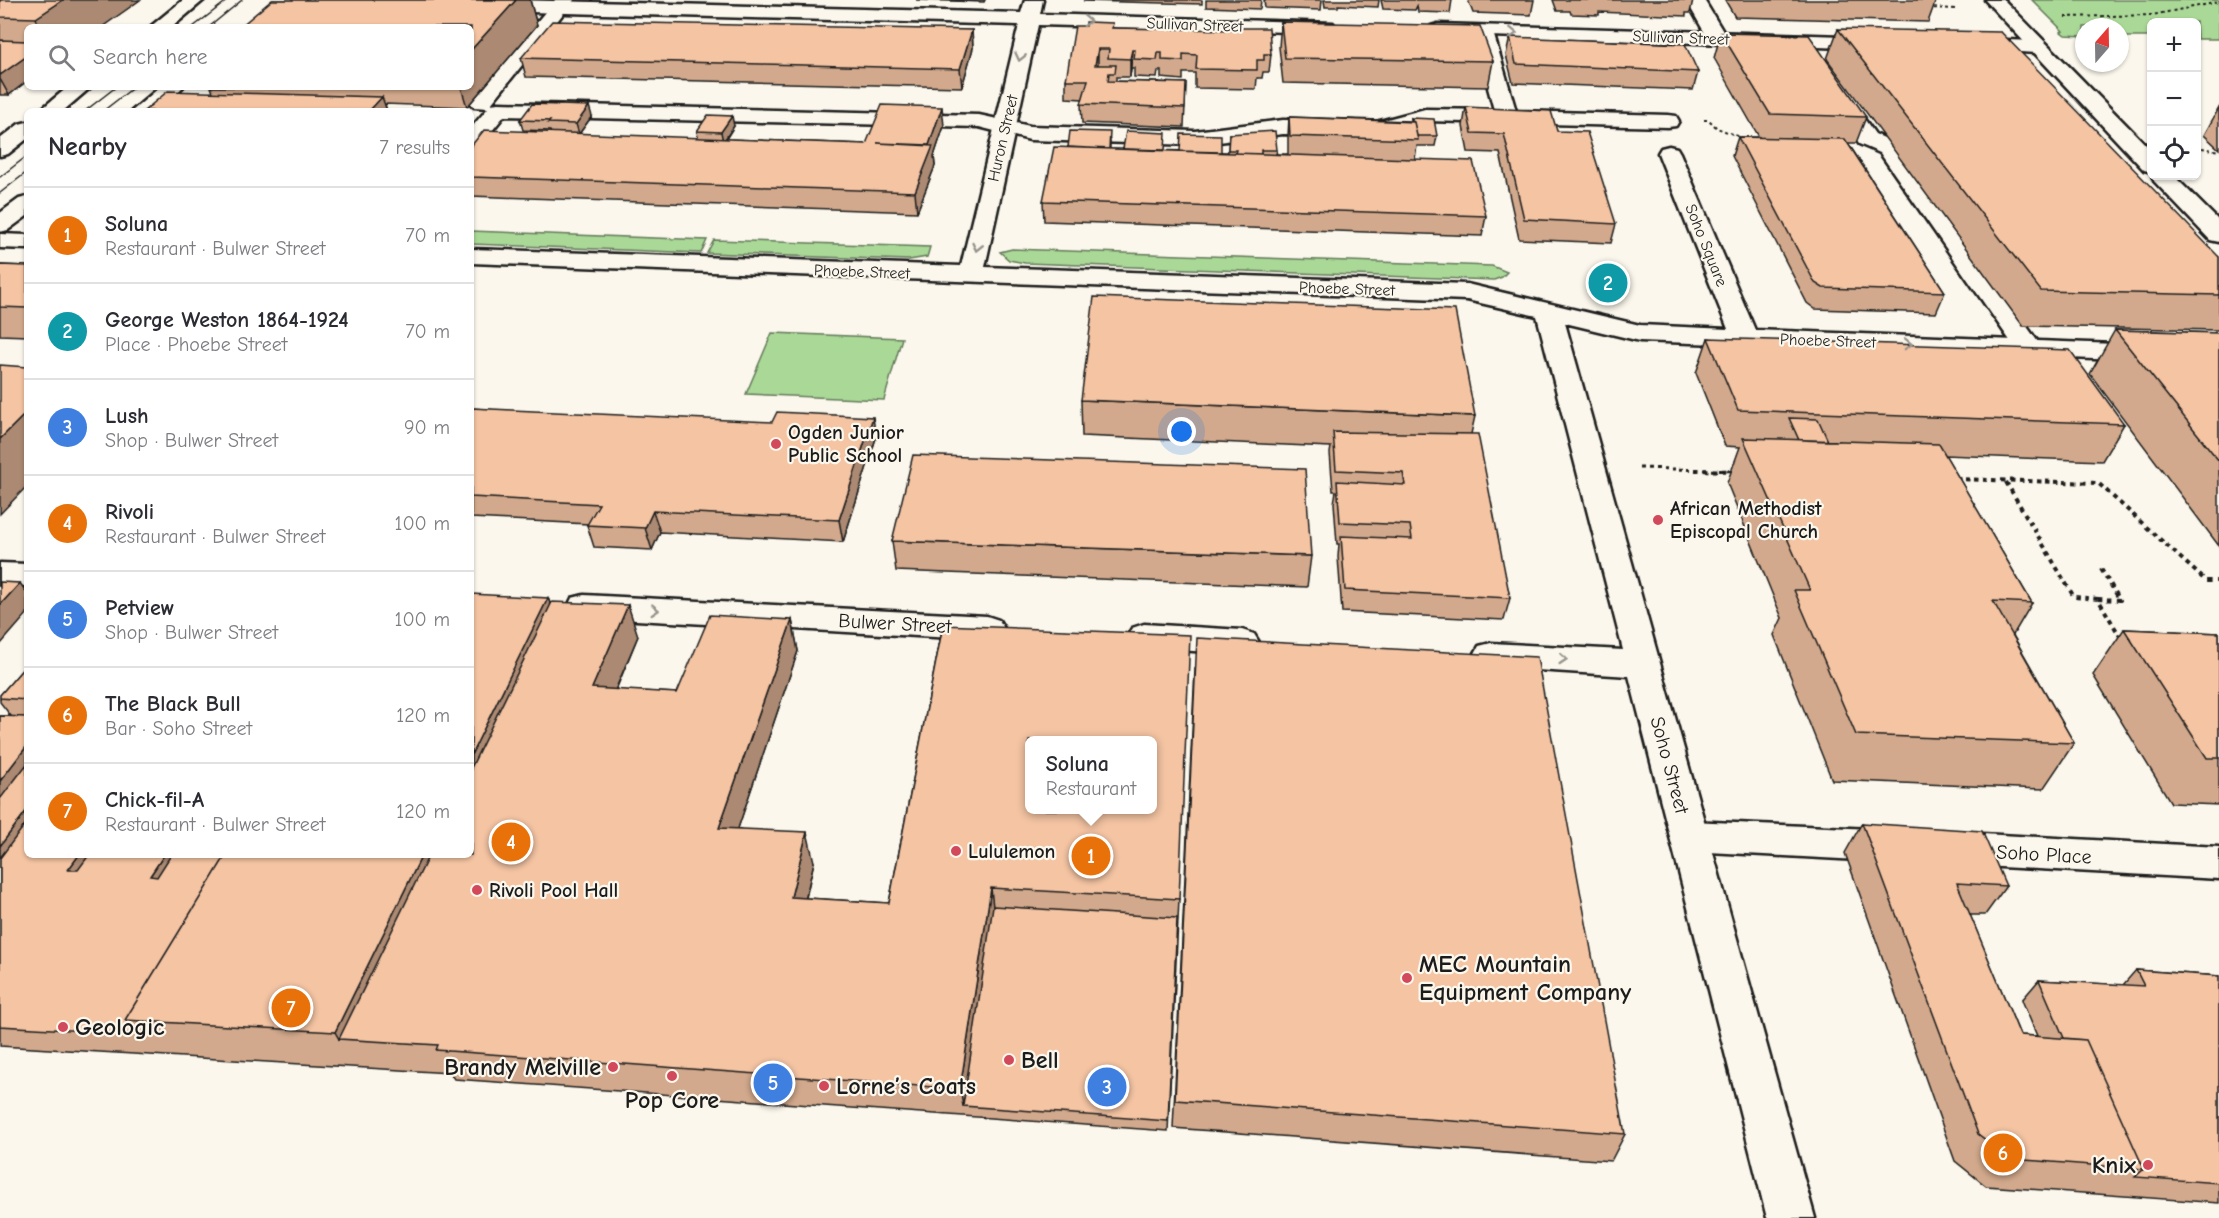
<!DOCTYPE html>
<meta charset="utf-8">
<style>
body{margin:0;font-family:"Comic Neue",sans-serif;background:#f7f7f7;color:#2b2b33}
.controls{position:absolute;right:18px;top:18px;display:grid;overflow:hidden;border-radius:9px;box-shadow:0 2px 4px #0004}
.controls button{width:54px;height:54px;display:grid;place-items:center;padding:0;border:0;border-bottom:2px solid #e1e1e2;background:#fff;color:#2b2b33;font:30px sans-serif}
.compass{position:absolute;left:2075px;top:18px;width:54px;height:54px;border-radius:50%;background:#fff;box-shadow:0 2px 4px #0004;rotate:20deg}
.you{position:absolute;left:1182px;top:432px;width:21px;height:21px;margin:-15px;border:4px solid #fff;border-radius:50%;background:#1a73e8;box-shadow:0 0 0 9px #1a73e833}
.badge{display:grid;place-items:center;width:39px;height:39px;border-radius:50%;background:#0b8043;color:#fff;font-size:20px;font-weight:700}
.pin{position:absolute;translate:-50% -50%;border:3px solid #fff;box-shadow:0 2px 6px #0006}
.popup{position:absolute;left:1025px;top:736px;width:132px;height:78px;box-sizing:border-box;display:grid;place-content:center;border-radius:9px;background:#fff;filter:drop-shadow(0 2px 4px #0005);font-size:20px;white-space:nowrap;color:#7c7c81}
.popup b{font-size:22px;color:#2b2b33}
.popup::after{content:'';position:absolute;left:50%;top:100%;margin-left:-12px;border:12px solid transparent;border-top-color:#fff}
.list{margin:0;padding:0;list-style:none}
h2{display:flex;justify-content:space-between;align-items:center;height:78px;margin:0;padding:0 24px;font-size:26px}
h2 small{font-size:20px;font-weight:400;color:#7c7c81}
.list li{display:grid;grid-template-columns:39px 1fr auto;gap:18px;align-items:center;box-sizing:border-box;height:96px;padding:0 24px;border-top:2px solid #e1e1e2}
.list b{display:block;font-size:22px;white-space:nowrap}
.list p{margin:0;font-size:20px;white-space:nowrap;color:#7c7c81}
.list em{font-size:20px;font-style:normal;color:#7c7c81}
.icon{flex:none;width:33px;height:33px;fill:none;stroke:currentColor;stroke-width:2;stroke-linecap:round;stroke-linejoin:round}
.map{position:relative;flex:none;width:2219px;height:1218px;overflow:hidden}
.search{position:absolute;background:#fff;box-shadow:0 2px 4px #0004;left:24px;top:24px;width:450px;height:66px;display:flex;align-items:center;gap:15px;box-sizing:border-box;padding:0 21px;border-radius:9px;color:#7c7c81;font-size:22px}
.panel{position:absolute;background:#fff;box-shadow:0 2px 4px #0004;left:24px;top:108px;width:450px;height:750px;border-radius:9px}
.map>svg:first-child{display:block}
.green{fill:#aad897;stroke:#637a5a;stroke-width:1.5}
.lines{fill:none;stroke-linecap:round;stroke-linejoin:round}
.lane-casing{stroke:#1c1c1c;stroke-width:5}
.street-casing{stroke:#1c1c1c;stroke-width:5}
.secondary-casing{stroke:#1c1c1c;stroke-width:5}
.primary-casing{stroke:#1c1c1c;stroke-width:5}
.path-far2{stroke:#1c1c1c;stroke-width:2;stroke-dasharray:3 3;stroke-linecap:butt}
.path-far1{stroke:#1c1c1c;stroke-width:3;stroke-dasharray:4 4;stroke-linecap:butt}
.path{stroke:#1c1c1c;stroke-width:4;stroke-dasharray:4.5 4.5;stroke-linecap:butt}
.lane{fill:#fbf7ec;fill-rule:evenodd}
.street{fill:#fbf7ec;fill-rule:evenodd}
.secondary{fill:#fbf7ec;fill-rule:evenodd}
.primary{fill:#fbf7ec;fill-rule:evenodd}
.tram{stroke:#1c1c1c;stroke-width:1.5}
.wall{fill:#d2a98c;stroke:#1c1c1c;stroke-width:1.5}
.shaded-wall{fill:#ab8972;stroke:#1c1c1c;stroke-width:1.5}
.building{fill:#f4c4a3;stroke:#1c1c1c;stroke-width:1.5;fill-rule:evenodd}
.oneway{stroke:#97948e}
.poi-dot{fill:#d1495b;stroke:#fbf7ec;stroke-width:2}
.labels{text-anchor:middle;stroke-width:4.5;stroke-linejoin:round;paint-order:stroke}
.far-street-label{font-size:16px;fill:#1c1c1c;stroke:#fbf7ec}
.poi-label{font-size:20px;font-weight:bold;fill:#1c1c1c;stroke:#fbf7ec;text-anchor:start}
.street-label{font-size:20px;fill:#1c1c1c;stroke:#fbf7ec}
.near-poi-label{font-size:24px;font-weight:bold;fill:#1c1c1c;stroke:#fbf7ec;text-anchor:start}
</style>
<div class="map">
<svg width="2219" height="1218" viewBox="0 0 2219 1218">
<rect width="100%" height="100%" fill="#fbf7ec"/>
<filter id="ink" filterUnits="userSpaceOnUse"><feTurbulence type="fractalNoise" baseFrequency=".0167" numOctaves="2"/><feDisplacementMap in="SourceGraphic" scale="12" xChannelSelector="R" yChannelSelector="G"/><feConvolveMatrix kernelMatrix="1 2 1 2 8 2 1 2 1" color-interpolation-filters="sRGB"/></filter>
<g filter="url(#ink)">
<path class="green" d="M2032 0H2219V39H2197L2196 22H2152L2151 37H2120V27H2084V36L2065 35 2061 32 2063 31Z
M471 231 707 240 701 253 471 244Z
M714 240 930 247 927 257 909 260 707 253Z
M1012 249 1492 266 1507 272 1502 277 1494 280 1025 263 1009 260 1000 252Z
M772 333 902 338 884 400 746 394Z"/>
<g class="lines">
<defs>
<path id="lane" d="M555 0H574L491 104 498 103 979 115 1030 126 1195 131 1283 120 1376 122 1425 109 1494 110 1473 32 1476 28H1490L1493 32 1516 111 1668 115 1676 116 1679 121 1676 126 1668 127 1426 121 1377 136 1283 134 1195 145 1030 140 979 127 504 116 479 147 471 149V128L488 108 474 107 470 103Z
M1686 0H1704L1727 38 1724 42H1710Z
M1836 87 1843 89 1875 134 1896 143 2043 349 2040 355 2030 357 2020 355 1880 153 1859 144 1826 93 1829 89Z
M1690 821 1895 830 1909 835 1914 846 1909 857 1895 862 1690 851 1676 847 1671 836 1676 825Z
M1946 832 2219 847V879L1946 864 1932 859 1927 848 1932 837Z"/>
<path id="street" d="M512 0 1021 13 1025 0H1043L1040 14 1333 23 1336 27 1333 31 1326 33 1038 25 985 267 1467 284 1640 325 1728 329 1658 153 1661 148 1669 146 1677 148 1680 153 1755 330 2219 348V364L1640 341 1565 323 1815 1218H1767L1629 676 1491 667 1479 664 1474 655 1479 646 1491 643 1623 650 1537 316 1467 300 471 263V249L961 266 1019 25 487 11 480 9 478 5 484 0Z
M1438 24 1878 37 1885 39 1888 43 1885 47 1878 49 1431 34 1428 30 1431 26Z
M1971 39 2038 41 2045 43 2048 47 2045 51 2038 53 1964 49 1961 45 1964 41Z
M0 234 27 235V249L0 248Z
M0 563 27 564V586L0 585Z
M584 595 987 616 999 620 1004 628 999 636 987 640 584 617 572 614 568 606 572 598Z
M1144 624 1242 630 1254 634 1259 642 1254 650 1242 654 1144 648 1132 644 1127 636 1132 628Z"/>
<path id="secondary" d="M1985 0H2004L2152 151V172L2144 170Z
M2152 175 2174 176 2219 221V242L2210 240 2154 181Z"/>
<path id="primary" d="M183 0H204L172 27H150Z
M68 87H91L63 111H39Z
M160 87H183L156 111H132Z
M27 122V139L8 154 0 156V139L19 124Z
M27 197V216L8 230 0 232V213L19 199Z"/>
</defs>
<use href="#lane" class="lane-casing"/>
<use href="#street" class="street-casing"/>
<use href="#secondary" class="secondary-casing"/>
<use href="#primary" class="primary-casing"/>
<path class="path-far2" d="M1928 8 1957 9
M2065 17 2152 15 2219 2
M1704 120H1709L1717 128 1743 138
M2196 147 2219 151"/>
<path class="path-far1" d="M1639 468 1736 471"/>
<path class="path" d="M1695 470 1736 471
M1956 479 2098 483 2206 581H2219
M2006 482 2074 597 2098 599
M2101 569 2120 600 2098 599 2121 638"/>
<use href="#lane" class="lane"/>
<use href="#street" class="street"/>
<use href="#secondary" class="secondary"/>
<use href="#primary" class="primary"/>
<path class="tram" d="M193 27 228 0
M209 27 242 0
M85 111 116 87
M103 111 134 87
M0 177 27 156
M0 193 27 172"/>
</g>
<path class="wall" d="M0 0 102 27H27V81L9 95H0Z
M272 0H530L537 25 467 107 385 104 387 111H144L213 92 211 87H471V27Z
M916 0H985L984 2Z
M1084 0H1202V4L1084 1Z
M1206 0H1261L1260 9 1206 7Z
M1264 0H1322L1321 10 1265 8Z
M1324 0H1379L1378 7 1338 5V7H1325Z
M1381 0H1452L1450 13 1418 12 1417 6 1415 10 1383 9Z
M1468 0H1534L1531 15 1473 13Z
M1553 0H1693L1690 13H1686V16L1599 12V15L1571 14 1570 11H1557Z
M1725 0H1936L1928 22 1735 17Z
M1281 22 1493 61 1488 87 1283 83 1279 47Z
M1086 26 1113 28 1271 54 1269 72H1263L1262 78H1257L1256 89 1195 88V73H1183V80L1161 78V71H1158L1157 78 1134 77V68H1131L1130 77H1116V81L1186 83 1184 127 1082 123 1081 104 1083 99 1066 98V80Z
M1838 29 2219 257V330L2023 326 1827 59Z
M972 30 973 48 962 87 526 77 521 58Z
M1721 33 1866 117 1856 143H1848L1945 292 1936 313 1815 309 1807 303 1732 156 1738 137H1759L1714 58Z
M1510 37 1698 72 1693 90 1513 83 1506 55Z
M1466 107 1557 131 1616 224 1611 243 1519 239 1500 153 1468 152 1463 126Z
M2219 108V149L2204 135Z
M592 116 579 134 551 133 550 131 523 130 520 120Z
M1289 117 1411 121V118L1437 136 1435 146H1417L1415 159 1486 216 1482 236 1044 221 1043 201 1110 141V149L1228 152 1229 134 1277 150 1276 154H1288V136Z
M734 126 726 139 866 144 944 126 934 156 935 166 917 212 471 196V146L698 138 697 131Z
M0 265 27 266V336L0 335Z
M2115 330 2219 333V546L2090 374Z
M1708 338 2124 424 2102 461 1945 455 2032 603 2013 635 2074 743 2043 789 1832 780 1774 635 1782 618 1727 483 1740 447 1725 446 1696 373Z
M1081 400 1475 416 1471 434 1510 598 1504 620 1342 612 1338 557 1339 544H1337L1334 503 1336 491H1333L1330 453 1331 447 1082 436Z
M471 408 876 438 843 542 660 532 652 550 594 547 587 525 588 524 471 518Z
M892 541 1311 556 1307 587 896 571Z
M548 598 551 605 638 636 616 690 677 693 792 620 798 651 738 828 814 862 806 898 889 903 943 625 1179 899 1168 1131 454 1079 450 1073 0 1046V716H11L0 702V695L27 664V855H471Z
M2124 629 2219 633V805L2171 803 2093 675Z
M1195 669 1625 1134 1611 1161 1173 1128Z
M1862 823 2006 886 1985 915H1970L2020 1035 2037 1036 2022 1000 2039 980 2123 985 2136 970 2219 976V1203L1986 1186 1955 1161 1845 853Z"/>
<path class="shaded-wall" d="M63 0H140L102 27H40L36 18Z
M516 0H530L537 25 467 107 461 87H471V50Z
M972 30 973 48 962 87 960 69Z
M1098 49V67L1095 65Z
M1132 50 1131 68 1130 77V59Z
M27 56V81L9 95 0 79V75Z
M382 97 387 111H369Z
M589 106 592 116 579 134 576 124Z
M942 107 944 126 934 156 935 166 917 212 915 192 930 153 929 145Z
M732 116 734 126 723 142 721 132Z
M27 412V486L0 514V439Z
M873 417 876 438 843 542 839 520Z
M653 511 660 532 652 550 645 528Z
M20 583 27 593V614L0 645V605Z
M548 598 562 635 471 829V755Z
M628 605 638 636 603 719 592 688Z
M792 620 798 651 728 858 719 828Z
M27 746V809L0 845V781Z
M27 810V855L0 883V846Z
M807 832 814 862 799 926 791 897Z
M79 855H111L86 891 68 870Z
M164 855H193L166 897 150 876Z
M422 855H459L339 1039 335 1032Z
M991 888 994 917 963 1106 960 1089Z"/>
<path class="building" d="M0 0H63L36 18 0 17Z
M272 0H516L471 50V27H240Z
M552 21 972 30 960 69 521 58Z
M1086 22 1113 23 1112 28 1239 30 1240 28H1269L1271 54H1264V60H1257V70L1196 69 1197 55 1183 54V61L1162 60V53H1158L1157 60 1134 59 1135 50H1132L1130 59 1108 58 1109 49H1098L1095 65H1116L1115 73H1109L1108 81 1186 83 1185 108 1081 104 1088 80H1066L1075 26H1086Z
M1281 22 1480 26 1493 61 1285 58Z
M1838 29 2001 32 2219 257V295L2041 291Z
M1721 33 1809 35 1866 117 1770 114Z
M1510 37 1685 44 1698 72 1516 64Z
M0 40 27 41V56L0 75Z
M168 91 382 97 369 111H144Z
M532 104 589 106 576 124 548 123 550 121 520 120Z
M882 105 942 107 929 145 877 143 933 146 915 192 471 177V146L484 130 866 144Z
M1466 107 1551 111 1557 131 1587 132 1616 224 1524 219 1504 134 1472 133Z
M708 115 732 116 721 132 697 131Z
M1289 117 1414 122 1418 140 1290 136Z
M1411 118 1434 119 1437 136H1417L1414 122 1412 121Z
M1070 131 1110 132 1109 149 1068 147Z
M1126 131 1166 133 1165 150 1123 149Z
M1275 131 1277 150H1261V154L1235 153 1236 150H1228L1229 134Z
M1181 134 1221 135V152L1180 151Z
M1738 137 1845 139 1945 292 1823 288 1815 283Z
M1054 147 1473 161 1486 216 1043 201Z
M0 265 27 266V308L0 307Z
M1094 297 1455 310 1475 416 1081 400Z
M2115 330 2219 333V461Z
M1708 338 2070 350 2124 424 1738 410Z
M0 365 27 367V412L0 439Z
M471 408 772 422 777 412 873 417 839 520 653 511 645 528 587 525 599 504 471 497Z
M1789 418 1818 419 1828 441 1799 440Z
M1333 432 1478 434 1510 598 1345 590 1341 536 1412 539 1410 525 1340 522 1337 481 1405 485 1403 473 1336 470Z
M1743 438 1939 444 2032 603 1993 601 2074 743 1856 735 1794 590H1810Z
M913 455 1305 469 1311 556 892 541Z
M0 582 20 583 0 605Z
M471 594 548 598 471 755Z
M552 602 628 605 592 688 677 693 710 615 792 620 719 828 807 832 791 897 889 903 943 625 1190 635 1179 899 991 888 960 1089 436 1050 438 1045 339 1039 429 855H471V768ZM1029 741H1152V810H1029Z
M2124 629 2219 633V758H2207Z
M1197 638 1537 657 1625 1134 1175 1100Z
M27 664V700L0 698V695Z
M0 716 27 717V746L0 781Z
M27 764V810L0 846V799Z
M27 822V855H79L68 870H78L89 855H164L150 876 157 877 171 855H226L125 1020 138 1034 0 1026V858Z
M1862 823 1982 831 2006 886 1957 883 2020 1035 2086 1040 2144 1169 2011 1159 1978 1134Z
M226 855H422L335 1032 125 1020Z
M993 906 1177 918 1168 1121 963 1106Z
M2136 970 2219 976V1183L2135 1177 2144 1169 2086 1040 2064 1038 2039 980 2144 986Z"/>
<defs><path id="oneway-chevron" d="M-2-3.5L2.5 0L-2 3.5" fill="none" stroke-width="1.6" stroke-linecap="round" stroke-linejoin="round" transform="scale(1.5)"/></defs>
<g class="oneway">
<use href="#oneway-chevron" transform="translate(1087 21) rotate(2)"/>
<use href="#oneway-chevron" transform="translate(1513 33) rotate(2)"/>
<use href="#oneway-chevron" transform="translate(1020 57) rotate(103)"/>
<use href="#oneway-chevron" transform="translate(977 247) rotate(103)"/>
<use href="#oneway-chevron" transform="translate(1908 344) rotate(2)"/>
<use href="#oneway-chevron" transform="translate(655 610) rotate(3)"/>
<use href="#oneway-chevron" transform="translate(1563 659) rotate(4)"/>
</g>
</g>
<g class="poi-dot">
<circle cx="776" cy="444" r="6"/>
<circle cx="1658" cy="520" r="6"/>
<circle cx="956" cy="851" r="6"/>
<circle cx="477" cy="890" r="6"/>
<circle cx="1407" cy="978" r="6"/>
<circle cx="63" cy="1027" r="6"/>
<circle cx="1009" cy="1060" r="6"/>
<circle cx="613" cy="1067" r="6"/>
<circle cx="672" cy="1076" r="6"/>
<circle cx="824" cy="1086" r="6"/>
<circle cx="2148" cy="1165" r="6"/>
</g>
<g class="labels">
<g class="far-street-label">
<text transform="translate(1195 24) rotate(2)" y="6">Sullivan Street</text>
<text transform="translate(1681 37) rotate(2)" y="6">Sullivan Street</text>
<text transform="translate(1002 138) rotate(-77)" y="6">Huron Street</text>
<text transform="translate(1707 245) rotate(68)" y="6">Soho Square</text>
<text transform="translate(862 271) rotate(2)" y="6">Phoebe Street</text>
<text transform="translate(1347 288) rotate(2)" y="6">Phoebe Street</text>
<text transform="translate(1828 340) rotate(2)" y="6">Phoebe Street</text>
</g>
<g class="poi-label">
<text x="788" y="439">Ogden Junior<tspan x="788" dy="23">Public School</tspan></text>
<text x="1670" y="515">African Methodist<tspan x="1670" dy="23">Episcopal Church</tspan></text>
<text x="968" y="858">Lululemon</text>
<text x="489" y="897">Rivoli Pool Hall</text>
</g>
<g class="street-label">
<text transform="translate(895 623) rotate(3)" y="7">Bulwer Street</text>
<text transform="translate(1670 765) rotate(75)" y="7">Soho Street</text>
<text transform="translate(2044 854) rotate(3)" y="7">Soho Place</text>
</g>
<g class="near-poi-label">
<text x="1419" y="972">MEC Mountain<tspan x="1419" dy="28">Equipment Company</tspan></text>
<text x="75" y="1035">Geologic</text>
<text x="1021" y="1068">Bell</text>
<text x="601" y="1075" text-anchor="end">Brandy Melville</text>
<text x="836" y="1094">Lorne’s Coats</text>
<text x="672" y="1108" text-anchor="middle">Pop Core</text>
<text x="2136" y="1173" text-anchor="end">Knix</text>
</g>
</g>
</svg>
<div class="controls">
<button>+</button>
<button>−</button>
<button><svg class="icon" aria-label="locate" viewBox="0 0 24 24"><circle cx="12" cy="12" r="6"/><path d="M12 2v4M12 18v4M2 12h4M18 12h4"/></svg></button>
</div>
<svg class="compass" viewBox="-18 -18 36 36"><path d="M0-13l5 13h-10z" fill="#e53935"/><path d="M0 13l5-13h-10z" fill="#7c7c81"/></svg>
<div class="you"></div>
<div class="pin badge" style="left:1091px;top:856px;background:#e8710a">1</div>
<div class="popup"><b>Soluna</b>Restaurant</div>
<div class="pin badge" style="left:1608px;top:283px;background:#0f9aa8">2</div>
<div class="pin badge" style="left:1107px;top:1087px;background:#3f7fe0">3</div>
<div class="pin badge" style="left:511px;top:842px;background:#e8710a">4</div>
<div class="pin badge" style="left:773px;top:1083px;background:#3f7fe0">5</div>
<div class="pin badge" style="left:2003px;top:1153px;background:#e8710a">6</div>
<div class="pin badge" style="left:291px;top:1008px;background:#e8710a">7</div>
<div class="search"><svg class="icon" aria-label="search" viewBox="0 0 24 24"><circle cx="10" cy="10" r="6"/><path d="M15 15l6 6"/></svg>Search here</div>
<section class="panel">
<h2>Nearby<small>7 results</small></h2>
<ul class="list">
<li><span class="badge" style="background:#e8710a">1</span><div><b>Soluna</b><p>Restaurant · Bulwer Street</p></div><em>70 m</em></li>
<li><span class="badge" style="background:#0f9aa8">2</span><div><b>George Weston 1864-1924</b><p>Place · Phoebe Street</p></div><em>70 m</em></li>
<li><span class="badge" style="background:#3f7fe0">3</span><div><b>Lush</b><p>Shop · Bulwer Street</p></div><em>90 m</em></li>
<li><span class="badge" style="background:#e8710a">4</span><div><b>Rivoli</b><p>Restaurant · Bulwer Street</p></div><em>100 m</em></li>
<li><span class="badge" style="background:#3f7fe0">5</span><div><b>Petview</b><p>Shop · Bulwer Street</p></div><em>100 m</em></li>
<li><span class="badge" style="background:#e8710a">6</span><div><b>The Black Bull</b><p>Bar · Soho Street</p></div><em>120 m</em></li>
<li><span class="badge" style="background:#e8710a">7</span><div><b>Chick-fil-A</b><p>Restaurant · Bulwer Street</p></div><em>120 m</em></li>
</ul>
</section>
</div>
